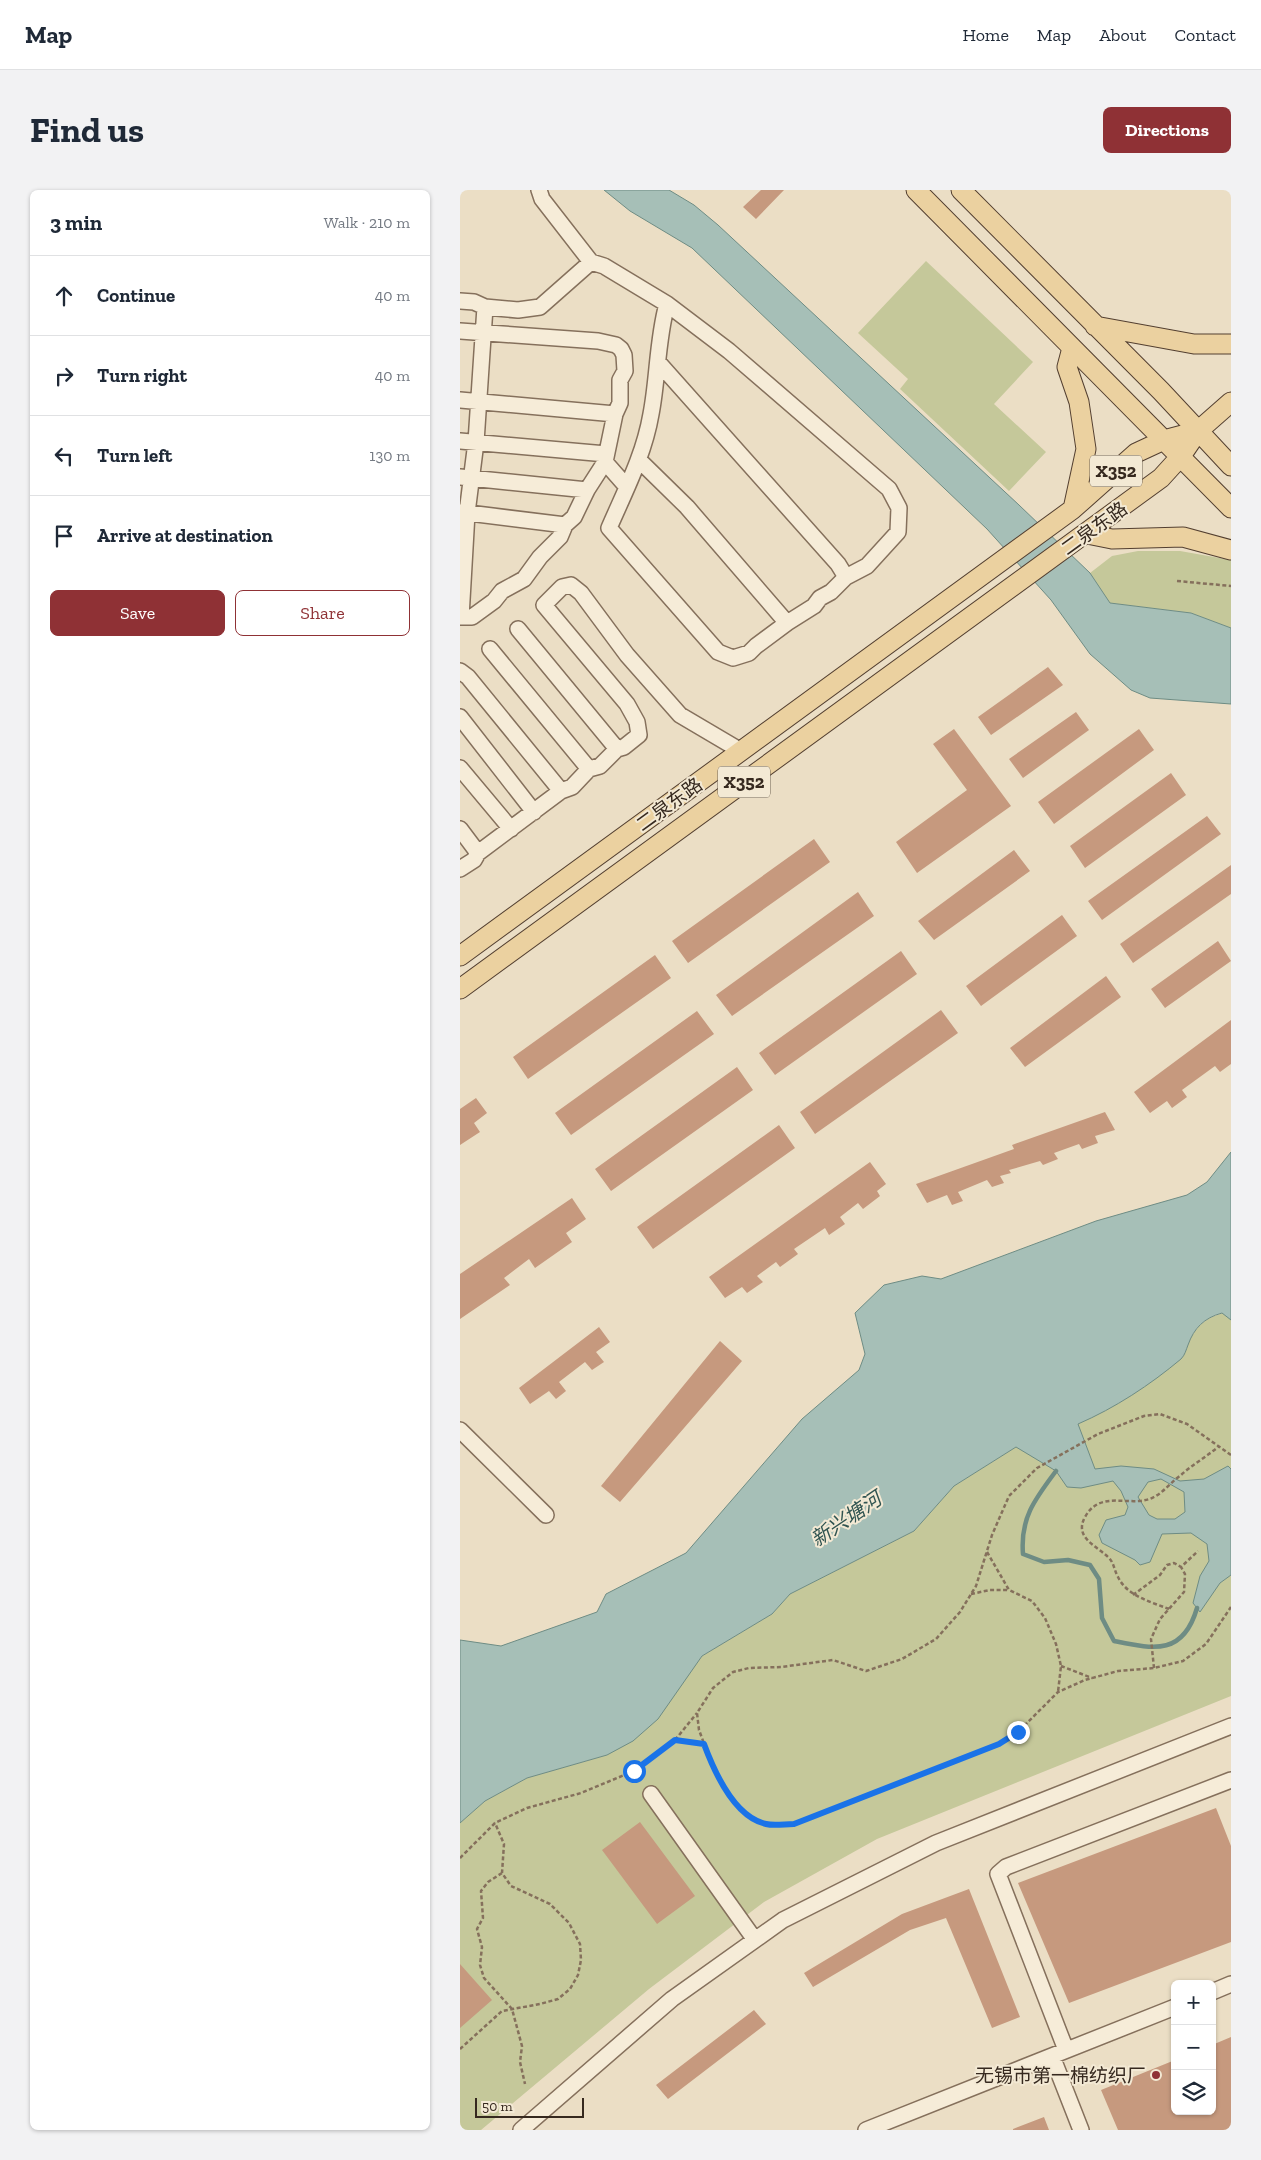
<!DOCTYPE html>
<meta charset="utf-8">
<style>
body{margin:0;font-family:"Zilla Slab","Noto Sans SC",serif;background:#f2f2f3;color:#1f2937}
.controls{position:absolute;right:15px;bottom:15px;display:grid;overflow:hidden;border-radius:8px;box-shadow:0 1px 4px #0004}
.controls button{width:45px;height:45px;display:grid;place-items:center;padding:0;border:0;border-bottom:1px solid #e0e1e3;background:#fff;color:#1f2937;font:25px sans-serif}
.scale{position:absolute;left:15px;bottom:12px;width:109px;box-sizing:border-box;padding-left:5px;border:2px solid #36291f;border-top:0;font-size:14px;line-height:18px;white-space:nowrap;color:#36291f;-webkit-text-stroke:4px #f3e9d4;paint-order:stroke}
.stop{position:absolute;width:15px;height:15px;margin:-11px;border:4px solid #1a73e8;border-radius:50%;background:#fff}
.stop.end{background:#1a73e8;border-color:#fff;box-shadow:0 1px 5px #0008}
.list{margin:0;padding:0;list-style:none}
h2{display:flex;justify-content:space-between;align-items:center;height:65px;margin:0;padding:0 20px;font-size:21px}
h2 small{font-size:16px;font-weight:400;color:#747a83}
.list li{display:grid;grid-template-columns:32px 1fr auto;gap:15px;align-items:center;box-sizing:border-box;height:80px;padding:0 20px;border-top:1px solid #e0e1e3}
.list b{display:block;font-size:19px;white-space:nowrap}
.list em{font-size:16px;font-style:normal;color:#747a83}
.actions{display:flex;gap:10px;padding:15px 20px}
.actions a{flex:1;padding:11px 0;border:1px solid #8f3135;border-radius:8px;text-align:center;font-size:18px;color:#8f3135}
.actions .main{background:#8f3135;color:#fff}
.icon{flex:none;width:28px;height:28px;fill:none;stroke:currentColor;stroke-width:2;stroke-linecap:round;stroke-linejoin:round}
.map{position:relative;flex:none;width:771px;height:1940px;overflow:hidden;border-radius:8px}
header{display:flex;align-items:center;gap:30px;box-sizing:border-box;height:70px;padding:0 25px;background:#fff;border-bottom:1px solid #e0e1e3}
header strong{font-size:24px}
nav{display:flex;gap:28px;margin-inline-start:auto;font-size:18px}
.intro{display:flex;align-items:center;justify-content:space-between;box-sizing:border-box;height:120px;padding:0 30px}
h1{margin:0;font-size:35px}
.button{padding:12px 22px;border-radius:8px;background:#8f3135;color:#fff;font-size:18px;font-weight:700}
main{display:flex;gap:30px;padding:0 30px}
aside{flex:1;background:#fff;border-radius:8px;box-shadow:0 1px 4px #0004}
.map>svg:first-child{display:block}
.green{fill:#c5c89a}
.water{fill:#a6bfb7;stroke:#6e8c84;fill-rule:evenodd}
.lines{fill:none;stroke-linecap:round;stroke-linejoin:round}
.stream{stroke:#6e8c84;stroke-width:4.5}
.building{fill:#c6997e}
.minor-casing{stroke:#85705c;stroke-width:18}
.major-casing{stroke:#533f30;stroke-width:21}
.path{stroke:#85705c;stroke-width:2.5;stroke-dasharray:4 2.5;stroke-linecap:butt}
.minor{stroke:#f6ecd8;stroke-width:15}
.major{stroke:#ebd1a0;stroke-width:19}
.route{stroke:#1a73e8;stroke-width:6}
.poi-dot{fill:#8f3135;stroke:#f3e9d4;stroke-width:2}
.labels{text-anchor:middle;stroke-width:4;stroke-linejoin:round;paint-order:stroke}
.shield{fill:#f3e9d4;stroke:#6f6355;stroke-width:1}
.shield-label{font-size:18px;font-weight:bold;fill:#36291f}
.street-label{font-size:19px;fill:#36291f;stroke:#f3e9d4}
.poi-label{font-size:19px;fill:#36291f;stroke:#f3e9d4;text-anchor:end}
.water-label{font-size:20px;font-style:italic;fill:#305451;stroke:#f3e9d4}
</style>
<header>
<strong>Map</strong>
<nav><a>Home</a><a>Map</a><a>About</a><a>Contact</a></nav>
</header>
<div class="intro"><h1>Find us</h1><a class="button">Directions</a></div>
<main>
<aside>
<h2>3 min<small>Walk · 210 m</small></h2>
<ul class="list">
<li><svg class="icon" aria-label="ahead" viewBox="0 0 24 24"><path d="M12 20V5M6 11l6-6 6 6"/></svg><div><b>Continue</b></div><em>40 m</em></li>
<li><svg class="icon" aria-label="right" viewBox="0 0 24 24"><path d="M7 20v-9h11M14 6l5 5-5 5"/></svg><div><b>Turn right</b></div><em>40 m</em></li>
<li><svg class="icon" aria-label="left" viewBox="0 0 24 24"><path d="M17 20v-9H6M10 6l-5 5 5 5"/></svg><div><b>Turn left</b></div><em>130 m</em></li>
<li><svg class="icon" aria-label="arrive" viewBox="0 0 24 24"><path d="M6 21V4h12l-3 4 3 4H6"/></svg><div><b>Arrive at destination</b></div></li>
</ul>
<div class="actions"><a class="main">Save</a><a>Share</a></div>
</aside>
<div class="map">
<svg width="771" height="1940" viewBox="0 0 771 1940">
<rect width="100%" height="100%" fill="#ebdec5"/>
<path class="green" d="M466 71 573 172 534 214 586 262 549 301 440 199 448 189 398 143Z
M678 361H720L771 370V438L731 423 650 413 630 383 652 366Z
M771 1121V1506L417 1649 304 1712 189 1799 21 1940H0V1633L25 1611 67 1588 147 1565 222 1492 242 1466 312 1424 330 1404 454 1341 494 1296 730 1148C743 1129 749 1127 771 1121Z"/>
<path class="water" d="M144 0H209L234 15 258 35 559 315 630 383 650 413 731 423 771 438V514L690 508 671 500 630 464 591 410 527 339 232 58 170 21Z
M771 962V1130L762 1123C744 1128 734 1138 728 1155 726 1160 725 1165 721 1169 690 1195 655 1218 618 1234L635 1279 661 1276 694 1279 720 1291 744 1289 768 1276 771 1279V1385L760 1393 740 1422 733 1413 740 1386 749 1371 747 1354 731 1343 702 1344 690 1372 680 1375 675 1370 642 1353 639 1345 646 1330 665 1325 668 1317 661 1301 653 1291 621 1298 607 1297 596 1281 556 1257 494 1296 454 1341 330 1404 312 1424 242 1466 198 1529 173 1551 147 1565 67 1588 25 1611 0 1633V1450L41 1456 137 1422 146 1404 226 1363 342 1229 399 1180 405 1164 395 1123 424 1095 462 1086 481 1089 636 1031 727 1005 747 992ZM701 1289 724 1302 725 1322 715 1329H697L689 1325 678 1307 688 1292Z"/>
<g class="lines">
<path class="stream" d="M596 1281C575 1309 560 1328 563 1364L584 1372 608 1370 630 1375 639 1389 642 1428 654 1451C694 1459 723 1466 737 1418"/>
</g>
<path class="building" d="M301 0H324L296 29 283 17Z
M588 477 603 495 531 545 518 527Z
M616 522 629 540 563 588 549 569Z
M494 539 551 616 457 683 436 652 507 600 473 554Z
M679 539 694 560 594 634 578 612Z
M711 583 726 605 625 678 610 656Z
M747 626 761 644 642 730 628 711Z
M354 649 370 672 228 773 212 751Z
M554 660 570 681 474 750 458 731Z
M771 675V704L673 773 660 754Z
M398 702 414 726 272 826 256 805Z
M602 725 617 746 521 816 506 796Z
M758 751 771 771 705 818 691 799Z
M441 761 457 784 315 885 299 863Z
M195 765 211 788 68 889 53 867Z
M646 786 661 807 565 877 550 858Z
M481 820 498 843 355 944 340 922Z
M237 821 254 844 111 945 95 923Z
M771 830V874L760 882 755 876 722 900 727 907 712 918 707 911 690 923 674 902Z
M277 877 293 900 151 1001 135 979Z
M16 908 27 923 14 933 20 942 0 955V919Z
M645 922 655 940 635 946 638 953 622 959 619 954 594 963 598 969 583 975 580 971 549 980 551 983 540 986 544 993 532 997 527 990 498 1002 503 1011 492 1015 487 1005 467 1013 456 994 554 959 552 955Z
M319 935 335 958 193 1059 177 1037Z
M410 972 426 994 417 1001 420 1006 403 1019 398 1013 380 1027 385 1034 369 1045 365 1038 334 1059 338 1064 320 1077 316 1072 297 1086 303 1092 287 1103 282 1097 265 1108 249 1087Z
M112 1008 126 1029 106 1043 112 1052 75 1078 69 1069 44 1088 50 1095 0 1129V1084Z
M139 1137 150 1152 136 1162 144 1172 132 1180 125 1172 99 1192 106 1201 96 1209 89 1201 70 1214 59 1198Z
M260 1151 282 1171 160 1312 141 1296Z
M756 1618 771 1656V1752L609 1813 558 1693Z
M180 1632 235 1706 197 1734 142 1660Z
M509 1699 560 1827 532 1838 486 1728 450 1740 353 1797 344 1783 442 1724Z
M0 1774 32 1810 0 1838Z
M294 1820 306 1834 208 1909 196 1895Z
M771 1847V1940H658L641 1900 715 1870V1921H752V1855Z
M584 1927 589 1940H553V1939Z"/>
<g class="lines">
<defs>
<path id="minor" d="M79 0 82 9 131 72 144 76 207 114 269 161 429 299 439 318 438 342 407 376 386 387 371 402 360 408 354 416 327 433 296 456 289 463 273 468 258 462 149 338C165 301 184 265 191 224 198 188 197 150 207 114
M0 111 14 112 25 117 58 120 80 117 131 72
M0 141 138 151 156 155 161 159 164 165 165 181 160 190V213L155 224 145 272 127 300 114 327 105 335 100 347 80 367 64 389 42 401 34 411 12 427H0
M198 172 378 374 386 387
M0 210 155 224
M0 251 146 264
M180 271 227 317 327 433
M145 272 167 297
M0 287 127 300
M0 322 105 335
M1 427 7 323 16 252 25 117
M58 439 157 559
M30 459 129 579
M0 481 8 487 101 601
M0 527 74 622
M0 578 51 639
M0 639 18 663
M0 679 14 670 18 663 101 601 112 597 129 579 140 576 157 559 164 557 179 545 177 532 167 514 84 415 102 397 111 395 121 403 167 465 220 525 281 561
M0 1240 86 1325
M191 1604 295 1750
M752 1802 771 1794
M606 1860 538 1684 546 1677 771 1590
M592 1866 621 1940
M61 1940 212 1809 323 1730 476 1653 771 1536
M406 1940 715 1817"/>
<path id="major" d="M456 0 771 318
M501 0 701 201 771 276
M635 136 734 154H771
M612 158 607 177 619 212 626 259 613 319
M627 344 652 349 723 347 771 360
M0 766 613 319 676 263 704 250 738 241
M0 799 701 288 721 266 738 241 771 212"/>
</defs>
<use href="#minor" class="minor-casing"/>
<use href="#major" class="major-casing"/>
<path class="path" d="M717 391 771 396
M771 1265 727 1234 700 1224 684 1226 638 1244 577 1278 549 1306 532 1345 516 1396 500 1422 476 1449 442 1469 406 1481 373 1470 321 1477 289 1478 273 1482 253 1498 237 1523 239 1540 249 1567 265 1599 286 1625 306 1634H333L539 1554 558 1542 598 1502 625 1490 658 1481 694 1478 723 1471 746 1454 771 1417
M527 1362 549 1400 572 1411 585 1428 596 1454 601 1476 598 1502
M511 1404 530 1400H549
M673 1405 700 1385 707 1375 714 1373 721 1377
M709 1419C691 1412 667 1406 658 1387 654 1380 654 1372 648 1367 635 1355 614 1347 625 1327 641 1298 672 1319 694 1307 704 1302 712 1291 721 1285 732 1275 746 1267 758 1257
M601 1476 632 1488
M694 1478 691 1449 700 1429 724 1402 725 1384 721 1377 738 1361
M215 1550 237 1523
M0 1668 35 1633 67 1618 121 1603 174 1581 215 1550 244 1553
M42 1683 28 1692 21 1701 23 1728 17 1739 22 1757 20 1775 24 1788 52 1819 62 1856 60 1872 65 1894
M0 1859 42 1821 80 1814 98 1809 110 1799 118 1785 121 1770 120 1754 109 1733 90 1714 51 1696 42 1683 44 1654 35 1633"/>
<use href="#minor" class="minor"/>
<use href="#major" class="major"/>
</g>
<g class="lines">
<path class="route" d="M174 1581 215 1550 244 1554C254 1581 274 1627 306 1634 314 1636 325 1634 334 1634L539 1554 558 1542"/>
</g>
<circle class="poi-dot" cx="696" cy="1885" r="5"/>
<g class="labels">
<g class="shield">
<rect x="630" y="265.5" width="52" height="31" rx="4"/>
<rect x="258" y="576.5" width="52" height="31" rx="4"/>
</g>
<g class="shield-label">
<text x="656" y="287">X352</text>
<text x="284" y="598">X352</text>
</g>
<g class="street-label">
<text transform="translate(634 338) rotate(-36)" y="7">二泉东路</text>
<text transform="translate(209 614) rotate(-36)" y="7">二泉东路</text>
</g>
<g class="poi-label">
<text x="686" y="1892">无锡市第一棉纺织厂</text>
</g>
<g class="water-label">
<text transform="translate(386 1329) rotate(-34)" y="7">新兴塘河</text>
</g>
</g>
</svg>
<div class="controls">
<button>+</button>
<button>−</button>
<button><svg class="icon" aria-label="layers" viewBox="0 0 24 24"><path d="M12 4l9 5-9 5-9-5zM3 14l9 5 9-5"/></svg></button>
</div>
<div class="scale">50 m</div>
<div class="stop" style="left:174px;top:1581px"></div>
<div class="stop end" style="left:558px;top:1542px"></div>
</div>
</main>
